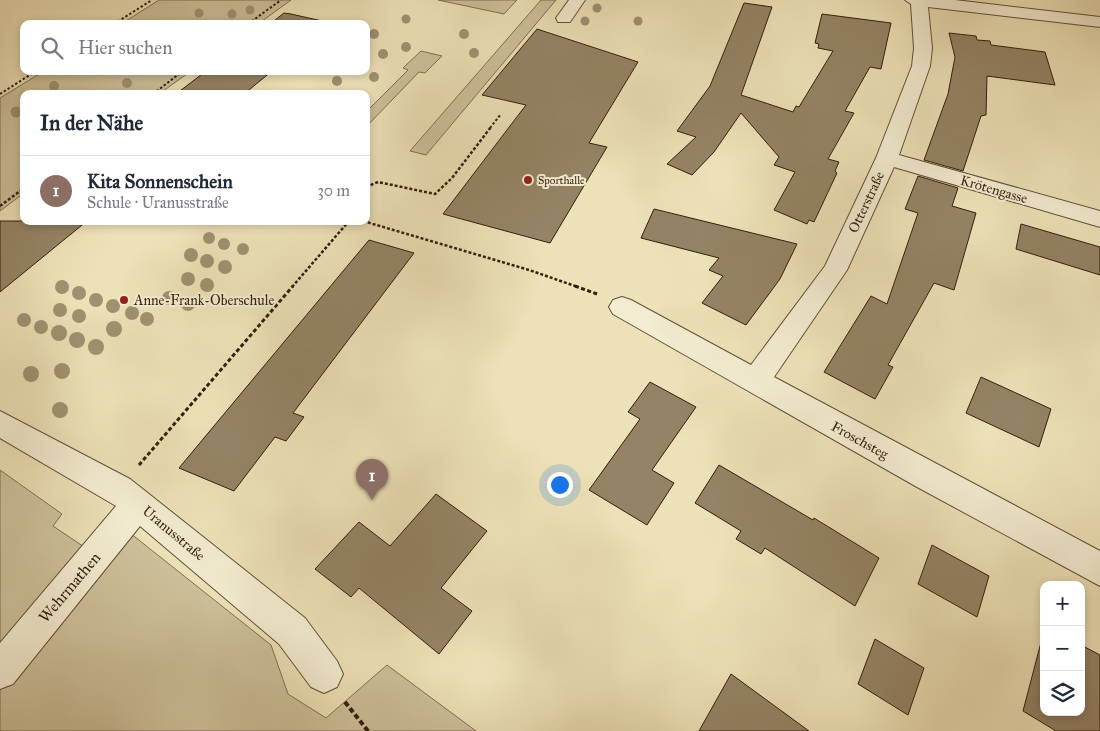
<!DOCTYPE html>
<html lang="de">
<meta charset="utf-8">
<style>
body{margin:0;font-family:"IM FELL Great Primer",serif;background:#f2f2f3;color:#1f2937}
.controls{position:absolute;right:15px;bottom:15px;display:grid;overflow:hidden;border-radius:10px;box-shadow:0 2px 8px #0003}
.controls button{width:45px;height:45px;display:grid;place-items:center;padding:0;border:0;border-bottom:1px solid #e0e1e3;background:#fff;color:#1f2937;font:25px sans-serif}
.you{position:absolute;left:559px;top:484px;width:18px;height:18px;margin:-12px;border:4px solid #fff;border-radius:50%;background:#1a73e8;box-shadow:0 0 0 8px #1a73e833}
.badge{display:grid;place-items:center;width:32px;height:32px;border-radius:50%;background:#8f2418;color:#fff;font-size:16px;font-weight:700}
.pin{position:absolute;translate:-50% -41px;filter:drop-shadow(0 1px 2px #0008)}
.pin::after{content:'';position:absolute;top:26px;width:18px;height:15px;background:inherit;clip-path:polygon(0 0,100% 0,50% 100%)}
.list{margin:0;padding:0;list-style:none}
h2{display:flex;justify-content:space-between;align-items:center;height:65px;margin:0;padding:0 20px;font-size:21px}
h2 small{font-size:16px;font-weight:400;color:#747a83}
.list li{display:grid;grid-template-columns:32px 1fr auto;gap:15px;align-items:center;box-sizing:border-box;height:70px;padding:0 20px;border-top:1px solid #e0e1e3}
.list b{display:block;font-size:19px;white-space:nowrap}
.list p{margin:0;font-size:16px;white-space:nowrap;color:#747a83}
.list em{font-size:16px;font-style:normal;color:#747a83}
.icon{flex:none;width:28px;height:28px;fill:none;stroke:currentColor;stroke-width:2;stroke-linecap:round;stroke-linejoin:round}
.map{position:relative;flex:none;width:1100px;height:731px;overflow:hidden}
.search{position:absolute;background:#fff;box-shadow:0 2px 8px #0003;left:20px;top:20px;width:350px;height:55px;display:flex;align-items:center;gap:12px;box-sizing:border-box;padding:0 18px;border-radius:10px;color:#747a83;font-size:19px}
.panel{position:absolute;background:#fff;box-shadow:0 2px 8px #0003;left:20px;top:90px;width:350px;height:135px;border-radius:10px}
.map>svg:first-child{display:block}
.green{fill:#cdc09a;stroke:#806f54}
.building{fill:#948365;stroke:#331e0d}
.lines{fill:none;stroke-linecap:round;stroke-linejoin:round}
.minor-casing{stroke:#624f38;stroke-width:2}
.path-far3{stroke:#331e0d;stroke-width:2;stroke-dasharray:2.5 2;stroke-linecap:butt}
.path-far2{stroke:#331e0d;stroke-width:2.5;stroke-dasharray:3 2;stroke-linecap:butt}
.path-far1{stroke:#331e0d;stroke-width:3;stroke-dasharray:4 2.5;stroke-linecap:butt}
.path{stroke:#331e0d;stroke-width:4;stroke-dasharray:5 3;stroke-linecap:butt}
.minor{fill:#f3ecd0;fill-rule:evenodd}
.tree{fill:#a09171}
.poi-dot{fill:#8f2418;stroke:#f3ecd0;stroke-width:2}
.labels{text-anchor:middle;stroke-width:4;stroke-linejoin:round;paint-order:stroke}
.far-poi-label{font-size:11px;fill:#331e0d;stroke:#f3ecd0;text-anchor:start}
.street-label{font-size:14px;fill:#331e0d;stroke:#f3ecd0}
.poi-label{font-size:14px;fill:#331e0d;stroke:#f3ecd0;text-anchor:start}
.near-street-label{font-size:16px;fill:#331e0d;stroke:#f3ecd0}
</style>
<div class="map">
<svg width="1100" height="731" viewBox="0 0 1100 731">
<rect width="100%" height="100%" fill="#ede1b7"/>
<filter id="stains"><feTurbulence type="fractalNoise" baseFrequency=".004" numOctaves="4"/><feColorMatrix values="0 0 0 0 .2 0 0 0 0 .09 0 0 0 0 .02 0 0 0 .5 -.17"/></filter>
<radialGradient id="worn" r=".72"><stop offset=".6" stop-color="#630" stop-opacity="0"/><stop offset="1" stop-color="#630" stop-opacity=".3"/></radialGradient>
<path class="green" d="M159 0H291L258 24H121Z
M438 0H517L504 14Z
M541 0H556L426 155 410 151Z
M421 51 442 56 425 73 419 72 366 127V112L408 70 403 68Z
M44 71H191L159 94H24V193L0 211V98Z
M0 470 62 514 53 526 105 561 130 533 271 645 288 694 326 718 387 665 476 731H0Z"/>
<path class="building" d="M744 3 772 7 741 95 793 112 796 106 799 107 833 51 818 48 819 44 815 43 822 14 891 23 881 69 870 67 845 111 854 113 828 159 839 162 835 171 837 173 814 222 809 220 807 224 774 210 795 172 774 165 779 157 741 113 714 152 692 175 667 164 696 137 677 131 710 86Z
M284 13 291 14 331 23 270 24Z
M537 29 638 62 589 143 607 147 550 243 443 214 526 105 482 95Z
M949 33 976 36 977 40 990 41 991 45 1045 52 1055 85 987 76 986 115 981 116 963 171 924 160 948 94 955 57Z
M206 71H272L244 94H176Z
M918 176 958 188 952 206 976 213 954 290 934 283 888 365 893 367 875 399 824 372 871 296 887 304 918 213 905 209Z
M654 209 797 244 780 279 746 325 702 303 723 276 709 270 719 258 641 238Z
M0 221H87L0 292Z
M1021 224 1100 247V275L1016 249Z
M369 240 414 253 293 413 304 417 286 441 275 437 234 491 179 468Z
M981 377 1051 409 1039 447 966 413Z
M650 382 696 407 652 470 674 483 647 525 589 490 640 419 628 412Z
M719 465 813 520 814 518 879 558 855 606 765 548 761 554 736 539 741 531 695 503Z
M436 494 487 531 441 588 472 611 439 654 359 588 351 597 315 569 359 522 390 546Z
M932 545 989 576 977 617 918 584Z
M1044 631V712H1081V645L1100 655V731H1056L1023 711Z
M875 639 924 668 908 715 858 684Z
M731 674 809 731H699Z"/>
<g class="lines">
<defs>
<path id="minor" d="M569 0H585L570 22H558L556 18Z
M905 0H955L1100 17V27L928 7 932 48 930 66 899 155 1100 211V227L894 167 847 270 774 377 1100 551V586L917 487 613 314 609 307 613 300 622 297 631 300 751 365 825 266 876 158 912 66 914 48 911 4Z
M0 411 130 479 149 494 305 618 337 661 343 674 337 687 324 693 311 687 279 644 140 526 13 684 0 689V643L116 506 0 438Z"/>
</defs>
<use href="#minor" class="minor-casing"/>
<path class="path-far3" d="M114 24 152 0
M248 24 281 0
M0 94 36 71
M153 94 183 71
M490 128 501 114"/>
<path class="path-far2" d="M366 187 378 182 435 194 452 178 491 127
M0 206 24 188
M363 221 529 270 578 287
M292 287 349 221"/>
<path class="path-far1" d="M575 286 597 294
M139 465 293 286"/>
<path class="path" d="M345 702 368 731"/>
<use href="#minor" class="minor"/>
</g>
<g class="tree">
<circle cx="597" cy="8" r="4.5"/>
<circle cx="250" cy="10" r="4.5"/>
<circle cx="199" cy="13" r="4.5"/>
<circle cx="232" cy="14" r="4.5"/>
<circle cx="406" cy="19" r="4.5"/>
<circle cx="585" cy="21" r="4.5"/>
<circle cx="638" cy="21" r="4.5"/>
<circle cx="374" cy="34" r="5"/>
<circle cx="464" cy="34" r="5"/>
<circle cx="406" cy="47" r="5"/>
<circle cx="474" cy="53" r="5"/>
<circle cx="383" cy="54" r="5"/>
<circle cx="374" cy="77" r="5"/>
<circle cx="337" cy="81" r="5"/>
<circle cx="127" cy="83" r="5"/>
<circle cx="54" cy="86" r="5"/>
<circle cx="16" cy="112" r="5.5"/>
<circle cx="209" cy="238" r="6"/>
<circle cx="224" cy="244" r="6"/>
<circle cx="243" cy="249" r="6"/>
<circle cx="191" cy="255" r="7"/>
<circle cx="207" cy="261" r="7"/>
<circle cx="225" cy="267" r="7"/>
<circle cx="188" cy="279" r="7"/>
<circle cx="207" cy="285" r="7"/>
<circle cx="62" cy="287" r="7"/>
<circle cx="79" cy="293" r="7"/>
<circle cx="169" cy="298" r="7"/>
<circle cx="96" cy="300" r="7"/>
<circle cx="188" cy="304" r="7"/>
<circle cx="113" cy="306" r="7"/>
<circle cx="60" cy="310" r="7"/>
<circle cx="132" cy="313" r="7"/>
<circle cx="79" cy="316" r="7"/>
<circle cx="147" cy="319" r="7"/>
<circle cx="24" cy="320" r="7"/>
<circle cx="41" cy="327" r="7"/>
<circle cx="114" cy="329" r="8"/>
<circle cx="59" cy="333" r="8"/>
<circle cx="77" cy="340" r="8"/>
<circle cx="96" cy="347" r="8"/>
<circle cx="62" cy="371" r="8"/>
<circle cx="31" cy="374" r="8"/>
<circle cx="60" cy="410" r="8"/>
</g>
<g class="poi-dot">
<circle cx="528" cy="180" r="5"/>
<circle cx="124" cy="300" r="5"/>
</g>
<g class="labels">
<g class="far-poi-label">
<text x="538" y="184">Sporthalle</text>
</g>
<g class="street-label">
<text transform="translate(994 189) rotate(16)" y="5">Krötengasse</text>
<text transform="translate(866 202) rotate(-65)" y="5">Otterstraße</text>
<text transform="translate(860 440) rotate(29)" y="5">Froschsteg</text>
<text transform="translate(174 533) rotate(40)" y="5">Uranusstraße</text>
</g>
<g class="poi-label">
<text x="134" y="305">Anne-Frank-Oberschule</text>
</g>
<g class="near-street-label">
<text transform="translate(69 587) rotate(-50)" y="6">Wehrmathen</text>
</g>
</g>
<rect width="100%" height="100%" filter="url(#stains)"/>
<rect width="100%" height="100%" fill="url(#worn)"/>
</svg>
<div class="controls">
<button>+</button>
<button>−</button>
<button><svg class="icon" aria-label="layers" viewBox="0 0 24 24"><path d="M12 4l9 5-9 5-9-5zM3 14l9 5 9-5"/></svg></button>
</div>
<div class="you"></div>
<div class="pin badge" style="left:372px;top:500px;background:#8d6e63">1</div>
<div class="search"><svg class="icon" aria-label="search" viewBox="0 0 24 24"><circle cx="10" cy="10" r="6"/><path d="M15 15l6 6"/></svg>Hier suchen</div>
<section class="panel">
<h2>In der Nähe<small></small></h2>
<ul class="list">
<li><span class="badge" style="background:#8d6e63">1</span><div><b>Kita Sonnenschein</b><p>Schule · Uranusstraße</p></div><em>30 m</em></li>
</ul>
</section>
</div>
